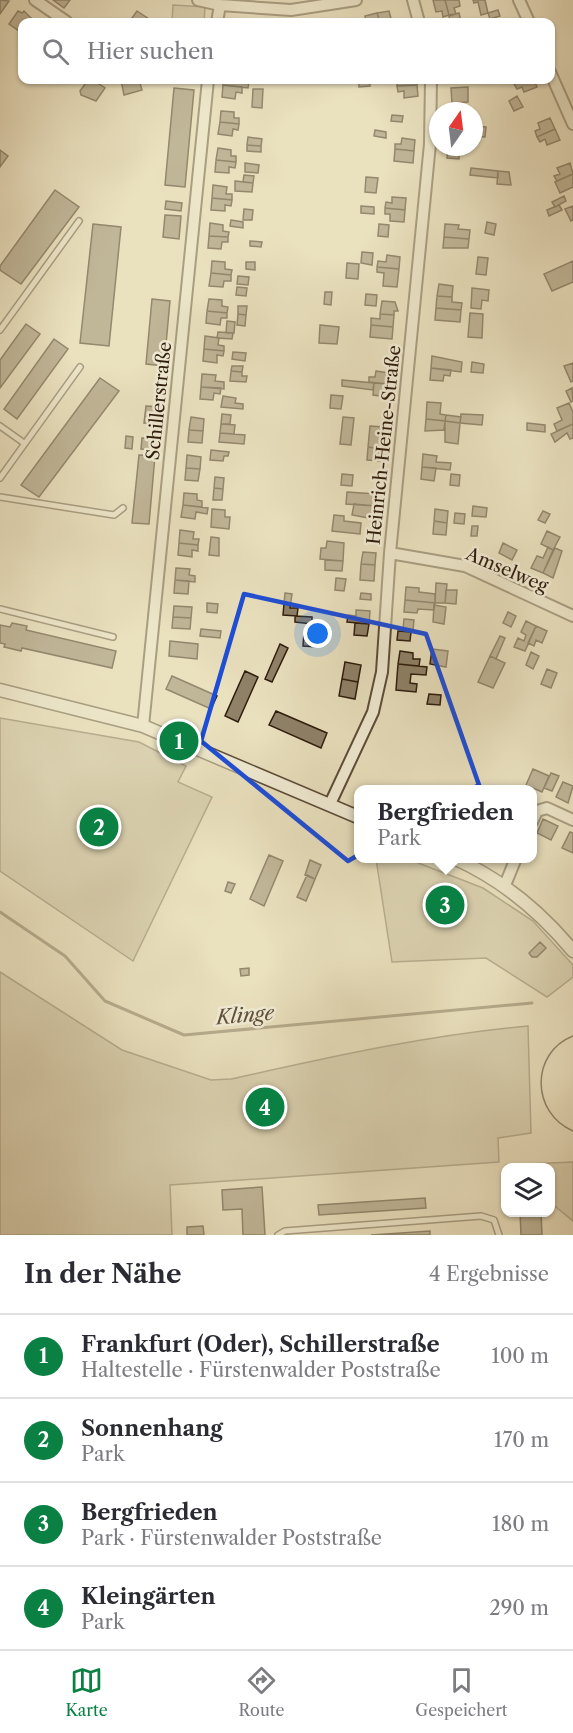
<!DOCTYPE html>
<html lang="de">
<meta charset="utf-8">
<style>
body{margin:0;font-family:"Libre Caslon Text",serif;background:#f2f2f3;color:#2b2b33}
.controls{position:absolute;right:18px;bottom:18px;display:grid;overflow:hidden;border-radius:12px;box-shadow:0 2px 4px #0004}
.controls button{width:54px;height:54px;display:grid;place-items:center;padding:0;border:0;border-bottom:2px solid #e1e1e2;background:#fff;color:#2b2b33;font:30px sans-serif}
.compass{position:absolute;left:429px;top:102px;width:54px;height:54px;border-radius:50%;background:#fff;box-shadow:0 2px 4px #0004;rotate:14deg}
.you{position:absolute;left:318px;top:634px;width:21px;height:21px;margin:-15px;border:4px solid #fff;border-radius:50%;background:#1a73e8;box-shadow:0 0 0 9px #1a73e833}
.badge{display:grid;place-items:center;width:39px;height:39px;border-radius:50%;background:#0b8043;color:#fff;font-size:20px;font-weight:700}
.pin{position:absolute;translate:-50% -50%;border:3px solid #fff;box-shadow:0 2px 6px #0006}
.popup{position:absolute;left:354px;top:785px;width:183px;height:78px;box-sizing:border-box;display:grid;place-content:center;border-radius:12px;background:#fff;filter:drop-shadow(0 2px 4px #0005);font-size:20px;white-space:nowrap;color:#7c7c81}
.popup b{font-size:22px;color:#2b2b33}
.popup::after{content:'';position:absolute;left:50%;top:100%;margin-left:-12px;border:12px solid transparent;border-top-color:#fff}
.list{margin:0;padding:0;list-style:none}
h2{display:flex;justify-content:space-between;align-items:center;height:78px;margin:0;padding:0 24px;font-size:26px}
h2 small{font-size:20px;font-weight:400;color:#7c7c81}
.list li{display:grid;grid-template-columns:39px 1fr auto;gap:18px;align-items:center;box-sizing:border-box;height:84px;padding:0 24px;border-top:2px solid #e1e1e2}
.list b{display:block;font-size:22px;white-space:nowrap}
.list p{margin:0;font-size:20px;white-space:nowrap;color:#7c7c81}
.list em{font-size:20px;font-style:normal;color:#7c7c81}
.icon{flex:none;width:33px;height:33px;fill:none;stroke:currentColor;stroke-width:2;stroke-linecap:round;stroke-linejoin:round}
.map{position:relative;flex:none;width:573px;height:1235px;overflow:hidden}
.search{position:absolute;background:#fff;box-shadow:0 2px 4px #0004;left:18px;right:18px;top:18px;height:66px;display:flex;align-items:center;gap:15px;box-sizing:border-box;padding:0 21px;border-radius:12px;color:#7c7c81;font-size:22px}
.sheet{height:414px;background:#fff}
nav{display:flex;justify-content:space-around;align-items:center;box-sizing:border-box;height:84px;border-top:2px solid #e1e1e2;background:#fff;font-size:16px;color:#7c7c81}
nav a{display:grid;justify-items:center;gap:3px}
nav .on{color:#0b8043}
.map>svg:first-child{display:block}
.green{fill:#cabfa1;stroke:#7c6d56;stroke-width:1.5}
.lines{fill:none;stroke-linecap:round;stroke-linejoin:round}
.stream{stroke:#786a53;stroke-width:3}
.building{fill:#8f8269;stroke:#2d1b0c;stroke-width:1.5}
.service-casing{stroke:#5c4c39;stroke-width:8}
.minor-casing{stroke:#5c4c39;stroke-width:14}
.tertiary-casing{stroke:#5c4c39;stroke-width:15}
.service{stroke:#f1ecd5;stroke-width:5}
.minor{stroke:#f1ecd5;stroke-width:10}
.tertiary{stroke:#f1ecd5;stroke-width:12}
.tram{stroke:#2d1b0c;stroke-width:1.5}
.marked{fill:none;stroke:#1d4ed8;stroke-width:4.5;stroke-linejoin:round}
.labels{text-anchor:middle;stroke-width:5;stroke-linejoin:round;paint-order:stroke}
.street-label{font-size:18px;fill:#2d1b0c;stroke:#f1ecd5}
.water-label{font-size:20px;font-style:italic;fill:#5f4f3b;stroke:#f1ecd5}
</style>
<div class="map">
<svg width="573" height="1235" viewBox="0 0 573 1235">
<rect width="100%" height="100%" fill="#eae1bf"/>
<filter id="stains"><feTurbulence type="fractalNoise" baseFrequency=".00333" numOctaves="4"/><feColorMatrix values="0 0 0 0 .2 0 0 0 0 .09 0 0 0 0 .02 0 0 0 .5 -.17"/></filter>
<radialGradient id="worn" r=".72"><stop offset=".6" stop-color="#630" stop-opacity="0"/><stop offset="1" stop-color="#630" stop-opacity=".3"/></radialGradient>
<path class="green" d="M173 5 205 7 204 22H172Z
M0 718 139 742 186 766 178 782 212 797 133 961 0 871Z
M376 859H408L483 888 533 921 573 965V977L547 997 486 958 392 962Z
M0 972 122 1050 211 1080 231 1079C330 1057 427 1035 528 1026L531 1133 498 1138 499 1162 170 1185 172 1235H0Z
M573 1162V1221L551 1203 550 1168 510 1167 507 1165Z"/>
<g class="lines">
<path class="stream" d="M0 912 65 956 105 1001 184 1035 532 1003"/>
</g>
<path class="building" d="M0 0 9 1 0 14Z
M53 0H70L64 8Z
M433 0H445L449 15 443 17 442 11 436 12Z
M445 0H459L460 6 454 8 456 14 449 15Z
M473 0H485L488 13 481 15 478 2 474 3Z
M498 10 500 16 490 19 488 13Z
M18 11 22 13 24 11 32 19 30 22H22V33L9 24Z
M137 11 152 21 150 22H129Z
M389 11 392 22H380L377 13Z
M377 13 380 22H366L365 16Z
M459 13 461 22H450L449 16Z
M88 80H93L105 88 96 101 81 95 80 91Z
M121 80H139L142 90 124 95Z
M217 80 249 81 248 88 223 85V81Z
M359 80H370V86L359 87Z
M403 80H416L417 85 397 86V81Z
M525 80H534L537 87 524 92 522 87 517 89 514 84Z
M223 85 242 87V93L236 92 235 99 222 97Z
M417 85 418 96 404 98V91L398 92 397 86Z
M468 87V102L452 103 451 88Z
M174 88 194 90 185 187 165 185Z
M253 89H263L262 108 252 107Z
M517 96 523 107 514 111 509 101Z
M221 111 234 112V118H239V124L220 122Z
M392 115 403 116 402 122 391 121Z
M550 118 555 129 537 137 535 131 540 129 538 123Z
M220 122 239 124 238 130 233 129 232 136 218 134Z
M474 126 486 127 485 137 474 136Z
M555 129 560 140 547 145 545 139 540 142 537 137Z
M375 130 386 132V138L374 136Z
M248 137 262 139 261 146 247 145Z
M402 138 415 140 414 151 395 149V144H401Z
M247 145 261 146V152L247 151Z
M448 147 466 148 465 154 459 153V159L447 158Z
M218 148 231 150V156H236V162L216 160Z
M395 149 414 151 413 163 394 161Z
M0 150 8 156 0 167Z
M216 160 236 162 235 168 229 167V173L215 172Z
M245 163 259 165 258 173 245 172Z
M570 163 573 174 557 181 554 176 560 174 557 168Z
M471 168 498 171V178L470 175Z
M498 171 509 172 511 185 497 184Z
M573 174V187L560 193 555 182Z
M244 175 254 176 253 183 243 182Z
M366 177 378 178 376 193 365 192Z
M235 181 253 183 252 192 235 191Z
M213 185 227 187 226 194H232V200L212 198Z
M55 190 79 207 21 284 0 270V266Z
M564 196 566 201 555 207 552 202Z
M392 197 406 198 405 210 385 208 386 202 392 203Z
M212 198 232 200 231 206 225 205V211L211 210Z
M166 201 182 203 181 211 165 209Z
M559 205 562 210 549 216 547 210Z
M361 206 374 207V214L361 213Z
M573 206V220L571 221 565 209Z
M385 208 405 210 404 222 390 221V214H385Z
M244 209 253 210 252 220H243Z
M165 215 181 216 179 239 163 237Z
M231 220 243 222V228L230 226Z
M487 222 496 224 494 235 485 233Z
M210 223 223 225V231L229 232 228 237 209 236Z
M93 224 121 227 109 346 80 343Z
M379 224 389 225 388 237 378 236Z
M445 224 459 225 458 229 470 230 469 239 444 237Z
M209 236 228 237V242H222L221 249 208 248Z
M444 237 469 239 468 248H443Z
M250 241 262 242 261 247 250 246Z
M362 252 373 253 372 265 361 263Z
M387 255 400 257 399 269 377 267 378 261 386 262Z
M478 257 488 258 486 275 476 274Z
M212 261 225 262V269L232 270 231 275 211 273Z
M573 261V282L552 291 544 274Z
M246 262H255V270L246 269Z
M347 263 359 264 358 279 346 278Z
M377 267 399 269 397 287 383 286 384 273 377 272Z
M211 273 231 275V281H224L223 287 209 286Z
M238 276 249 277 248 285 237 284Z
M439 284 453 286 452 297 437 296Z
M237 287 247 288 246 296 236 295Z
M472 288 489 290 488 301 482 300 481 309 471 308Z
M325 292H332L331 305 324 304Z
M366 294 377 295 376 306 365 305Z
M437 296 452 297V302L462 303 461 310 436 308Z
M152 299 170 301 164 366 146 364Z
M209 299 222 300V306L228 307 227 313 207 311Z
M382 301 395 302 398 311H394V315L380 314Z
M238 306H247L246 315 238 314Z
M436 308 461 310 460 322 435 320Z
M207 311 227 313V318H221L220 325 206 323Z
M470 313 483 314 482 338 468 337Z
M238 314 246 315 245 326 237 325Z
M380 314 394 315 393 327 371 325V318L380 319Z
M227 321 235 322 234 333H226Z
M26 324 40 334 0 388V360Z
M320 325 339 327 337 344 319 343Z
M371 325 393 327 392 339 370 337Z
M218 332 233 333 232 339 217 338Z
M205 336 219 338 218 345 224 346V351L204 349Z
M54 339 68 349 17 419 4 409Z
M204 349 224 351 223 356 217 355V363L203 361Z
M233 352 246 353 245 361 232 359Z
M432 356 462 362 461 372 431 368Z
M472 362 484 364 483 373 471 372Z
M573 363V381L571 382 564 366Z
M232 366H243L242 372 231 371Z
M431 368 451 370 450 376 444 375 443 381 430 380Z
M231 371 242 372V376H247L246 382 230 381Z
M376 371 389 373 388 384 369 382V377H375Z
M202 374 216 375 215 381 224 382V389L201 387Z
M100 378 119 391 39 497 21 485Z
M342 380 374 383 373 390 342 386Z
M374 383 388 384 387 397 373 395Z
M201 387 221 388 220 394 214 393 213 400 200 399Z
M572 388 573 401 571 402 566 391Z
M331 395 343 396 341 409 330 408Z
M223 396 236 398 235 403 243 404V409L221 407Z
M427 402 441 403 440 414 446 415 445 421 426 419Z
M569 403 573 412V424L557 431 554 424 562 420 557 408Z
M146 406 160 407 158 424 144 423Z
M222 414 231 415 230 424H221Z
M461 414 483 415 482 425 460 423Z
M446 415 461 417 460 423 445 421Z
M191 417 204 419 203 431 189 430Z
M343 417 354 418 351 445 340 444Z
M426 419 445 421 444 430 425 431Z
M445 421 460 423 458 444 445 442Z
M527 423 545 425V432L527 430Z
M221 424 235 425 234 434 220 433Z
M573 424V438L570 439 567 433 555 442 551 434Z
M370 426 384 427 382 449 368 447Z
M189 430 203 431 202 443 188 442Z
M220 433 245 435 244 444 219 442Z
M126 436 133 437 132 449 125 448Z
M142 438 156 439 155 450 141 449Z
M368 447 382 449 381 461 367 460Z
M211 450 229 452 228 456H224L223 461 210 460Z
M423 454 437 456 436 462 451 463 450 470 422 467Z
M139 455 155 456 149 524 132 523Z
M187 455 201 457 200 469 186 468Z
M422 467 436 468 434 481 421 479Z
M186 468 200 469 198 481 185 480Z
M342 474 353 475 352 486 341 485Z
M451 474 460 475 459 486 450 485Z
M215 477 224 478 223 489 214 488Z
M214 488 223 489 222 500H213Z
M347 492 376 494 375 506 346 504Z
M184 493 197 494V500L202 501V507L183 505Z
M354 504 375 506 374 519 352 515Z
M183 505 208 508 207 514 196 512 195 519 181 517Z
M473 506 487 508 486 517 472 516Z
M212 509 225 510V517H230L229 529 211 527Z
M435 509 448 511 447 523 434 521Z
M543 511 550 514 545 523 538 520Z
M455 513 465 514 464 524 454 523Z
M334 515 344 516V521L361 523 360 534 332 531Z
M434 521 447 523 446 535 433 534Z
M472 526H478L477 536H471Z
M180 530 194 532 193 539H199L198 545 179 543Z
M547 531 560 537 553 550 541 544Z
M211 537 219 538V556L209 555Z
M327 541 344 543 343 561 320 559 321 548H326Z
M179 543 198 545V551L192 550V557L178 555Z
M503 543 517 550 512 560 499 553Z
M548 547 553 550 543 573 531 568 537 556 543 558Z
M555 548 562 551 553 578 543 573Z
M363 552 376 553 375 565 361 564Z
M325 560 343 561 342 571 325 570Z
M361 564 375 565 374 581 360 580Z
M176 568 190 569 189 575 195 576V582L175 580Z
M336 578 346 579 344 591 335 590Z
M175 580 189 581 188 594 174 593Z
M436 583 447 584 445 603H435Z
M406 587 419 588V592L435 594V603L405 600Z
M446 590H457L456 604 445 603Z
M285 593 292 594 290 608H298L297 616 283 615Z
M361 593 371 594V600L360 599Z
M405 600 435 603 434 610 418 609 417 613 404 612Z
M207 603 218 604 217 613 207 612Z
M434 605 446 607 444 624 433 622Z
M174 606 192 607 191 618 173 617Z
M356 610 370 611 369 624 347 622 348 615 356 616Z
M508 612 516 616 511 627 503 623Z
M295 616 312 617V624L295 622Z
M173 617 191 618 190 629 172 628Z
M404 619 414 620 413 630 403 629Z
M526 621 536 626 525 651 514 647 518 638 524 641 526 635 521 632Z
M12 623 27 626 26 630 116 651 112 668 22 648 21 651 4 647 5 644 0 643V625L10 627Z
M355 623 369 624 367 636 354 635Z
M536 626 547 631 542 643 536 640 534 646 528 643Z
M201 629 221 631 220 638 200 636Z
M398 631 411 632 410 641 397 640Z
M304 632 318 633 317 647 303 646Z
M500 636 505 638 496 659 490 656Z
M170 641 198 644 197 659 169 656Z
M280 644 288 648 272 682 265 679Z
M432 649 448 651 446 667 430 664Z
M400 651 413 653V659H420L419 666 398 664Z
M531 652 539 656 533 669 526 665Z
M490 656 505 663 493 688 478 682Z
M345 662 361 665 358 682 342 679Z
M398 664 427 667 426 675 411 674 410 683 417 684 416 692 396 690Z
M547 669 557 673 551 688 541 684Z
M245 671 258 677 238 722 225 716Z
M172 676 217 696 211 709 166 689Z
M342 679 358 682 355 699 339 696Z
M429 694 441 695 440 705 427 704Z
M276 711 327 733 321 748 269 725Z
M533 769 549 776 542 792 526 785Z
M551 773 559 776 552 791 544 788Z
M563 782 573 786 568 803 556 797Z
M543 819 558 826 551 840 537 833Z
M570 832 573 833V853L562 848Z
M269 855 283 861 264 906 250 899Z
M310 860 321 865 315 879 305 875Z
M307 875 315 879 306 901 297 897Z
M228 882 235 884 231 893 225 891Z
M540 942 546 948 537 957H532L529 953Z
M249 968V975L241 976 240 969Z
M262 1187 265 1235H243L242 1209 223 1210 222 1190Z
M425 1198 426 1208 319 1215 318 1205Z
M520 1212H541L542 1235H521Z
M203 1226 204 1235H187V1227Z
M430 1231V1235H371Z"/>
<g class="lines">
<defs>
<path id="service" d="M0 330 79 221
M0 426 24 443
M0 478 80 367
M0 497 114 515 123 508
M0 609 113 637
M278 1235 285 1231 481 1216 494 1220 499 1235"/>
<path id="minor" d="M35 0 67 22
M198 0 220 5 291 10 356 0
M413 0 419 22
M519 0 529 22
M217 22 220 5
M550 72 573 124
M390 553 465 566 573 616
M143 726 208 80
M330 804 373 712 382 672 390 553 430 144 431 80
M532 822 537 811 547 808 573 820
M505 885 516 858"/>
<path id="tertiary" d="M0 690 143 726 358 817
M454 858C503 880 540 911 573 951"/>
</defs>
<use href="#service" class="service-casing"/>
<use href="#minor" class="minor-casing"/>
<use href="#tertiary" class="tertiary-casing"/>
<use href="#service" class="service"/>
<use href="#minor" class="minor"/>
<use href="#tertiary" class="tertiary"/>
<path class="tram" d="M573 1036C530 1053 531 1113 573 1131"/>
</g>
<path d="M0 0H573V1235H0ZM244 594 426 634 479 785 348 861 201 741Z" fill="#eae1bf" fill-opacity=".55" fill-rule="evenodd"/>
<path class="marked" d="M244 594 426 634 479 785 348 861 201 741Z"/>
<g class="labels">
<g class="street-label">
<text transform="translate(159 401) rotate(-84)" y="6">Schillerstraße</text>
<text transform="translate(384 445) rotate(-84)" y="6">Heinrich-Heine-Straße</text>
<text transform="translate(507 570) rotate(23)" y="6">Amselweg</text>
</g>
<g class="water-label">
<text transform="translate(245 1015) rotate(-5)" y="7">Klinge</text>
</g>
</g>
<rect width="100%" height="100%" filter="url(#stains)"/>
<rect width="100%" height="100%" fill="url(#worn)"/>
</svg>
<div class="controls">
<button><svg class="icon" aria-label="layers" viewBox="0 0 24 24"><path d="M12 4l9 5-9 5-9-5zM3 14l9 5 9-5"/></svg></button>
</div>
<svg class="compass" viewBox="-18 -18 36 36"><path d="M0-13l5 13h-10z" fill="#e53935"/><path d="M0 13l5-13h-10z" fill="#7c7c81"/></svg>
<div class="you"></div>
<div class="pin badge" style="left:179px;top:741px">1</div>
<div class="pin badge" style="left:99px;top:827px">2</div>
<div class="pin badge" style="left:445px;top:905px">3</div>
<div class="popup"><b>Bergfrieden</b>Park</div>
<div class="pin badge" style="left:265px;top:1107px">4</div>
<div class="search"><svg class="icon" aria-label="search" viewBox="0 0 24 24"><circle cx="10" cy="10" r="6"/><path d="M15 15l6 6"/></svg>Hier suchen</div>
</div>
<section class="sheet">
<h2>In der Nähe<small>4 Ergebnisse</small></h2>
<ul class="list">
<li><span class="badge">1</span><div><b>Frankfurt (Oder), Schillerstraße</b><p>Haltestelle · Fürstenwalder Poststraße</p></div><em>100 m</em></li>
<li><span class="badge">2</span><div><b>Sonnenhang</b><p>Park</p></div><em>170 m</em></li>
<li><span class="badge">3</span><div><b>Bergfrieden</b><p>Park · Fürstenwalder Poststraße</p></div><em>180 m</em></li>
<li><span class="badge">4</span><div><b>Kleingärten</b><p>Park</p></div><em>290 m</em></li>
</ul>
</section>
<nav>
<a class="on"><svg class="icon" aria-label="map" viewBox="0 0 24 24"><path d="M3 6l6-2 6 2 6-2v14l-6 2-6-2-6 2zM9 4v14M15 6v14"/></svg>Karte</a>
<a><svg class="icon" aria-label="directions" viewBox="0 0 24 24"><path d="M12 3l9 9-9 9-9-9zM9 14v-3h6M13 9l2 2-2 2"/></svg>Route</a>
<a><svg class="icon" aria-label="saved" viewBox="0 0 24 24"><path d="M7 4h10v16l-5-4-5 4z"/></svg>Gespeichert</a>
</nav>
